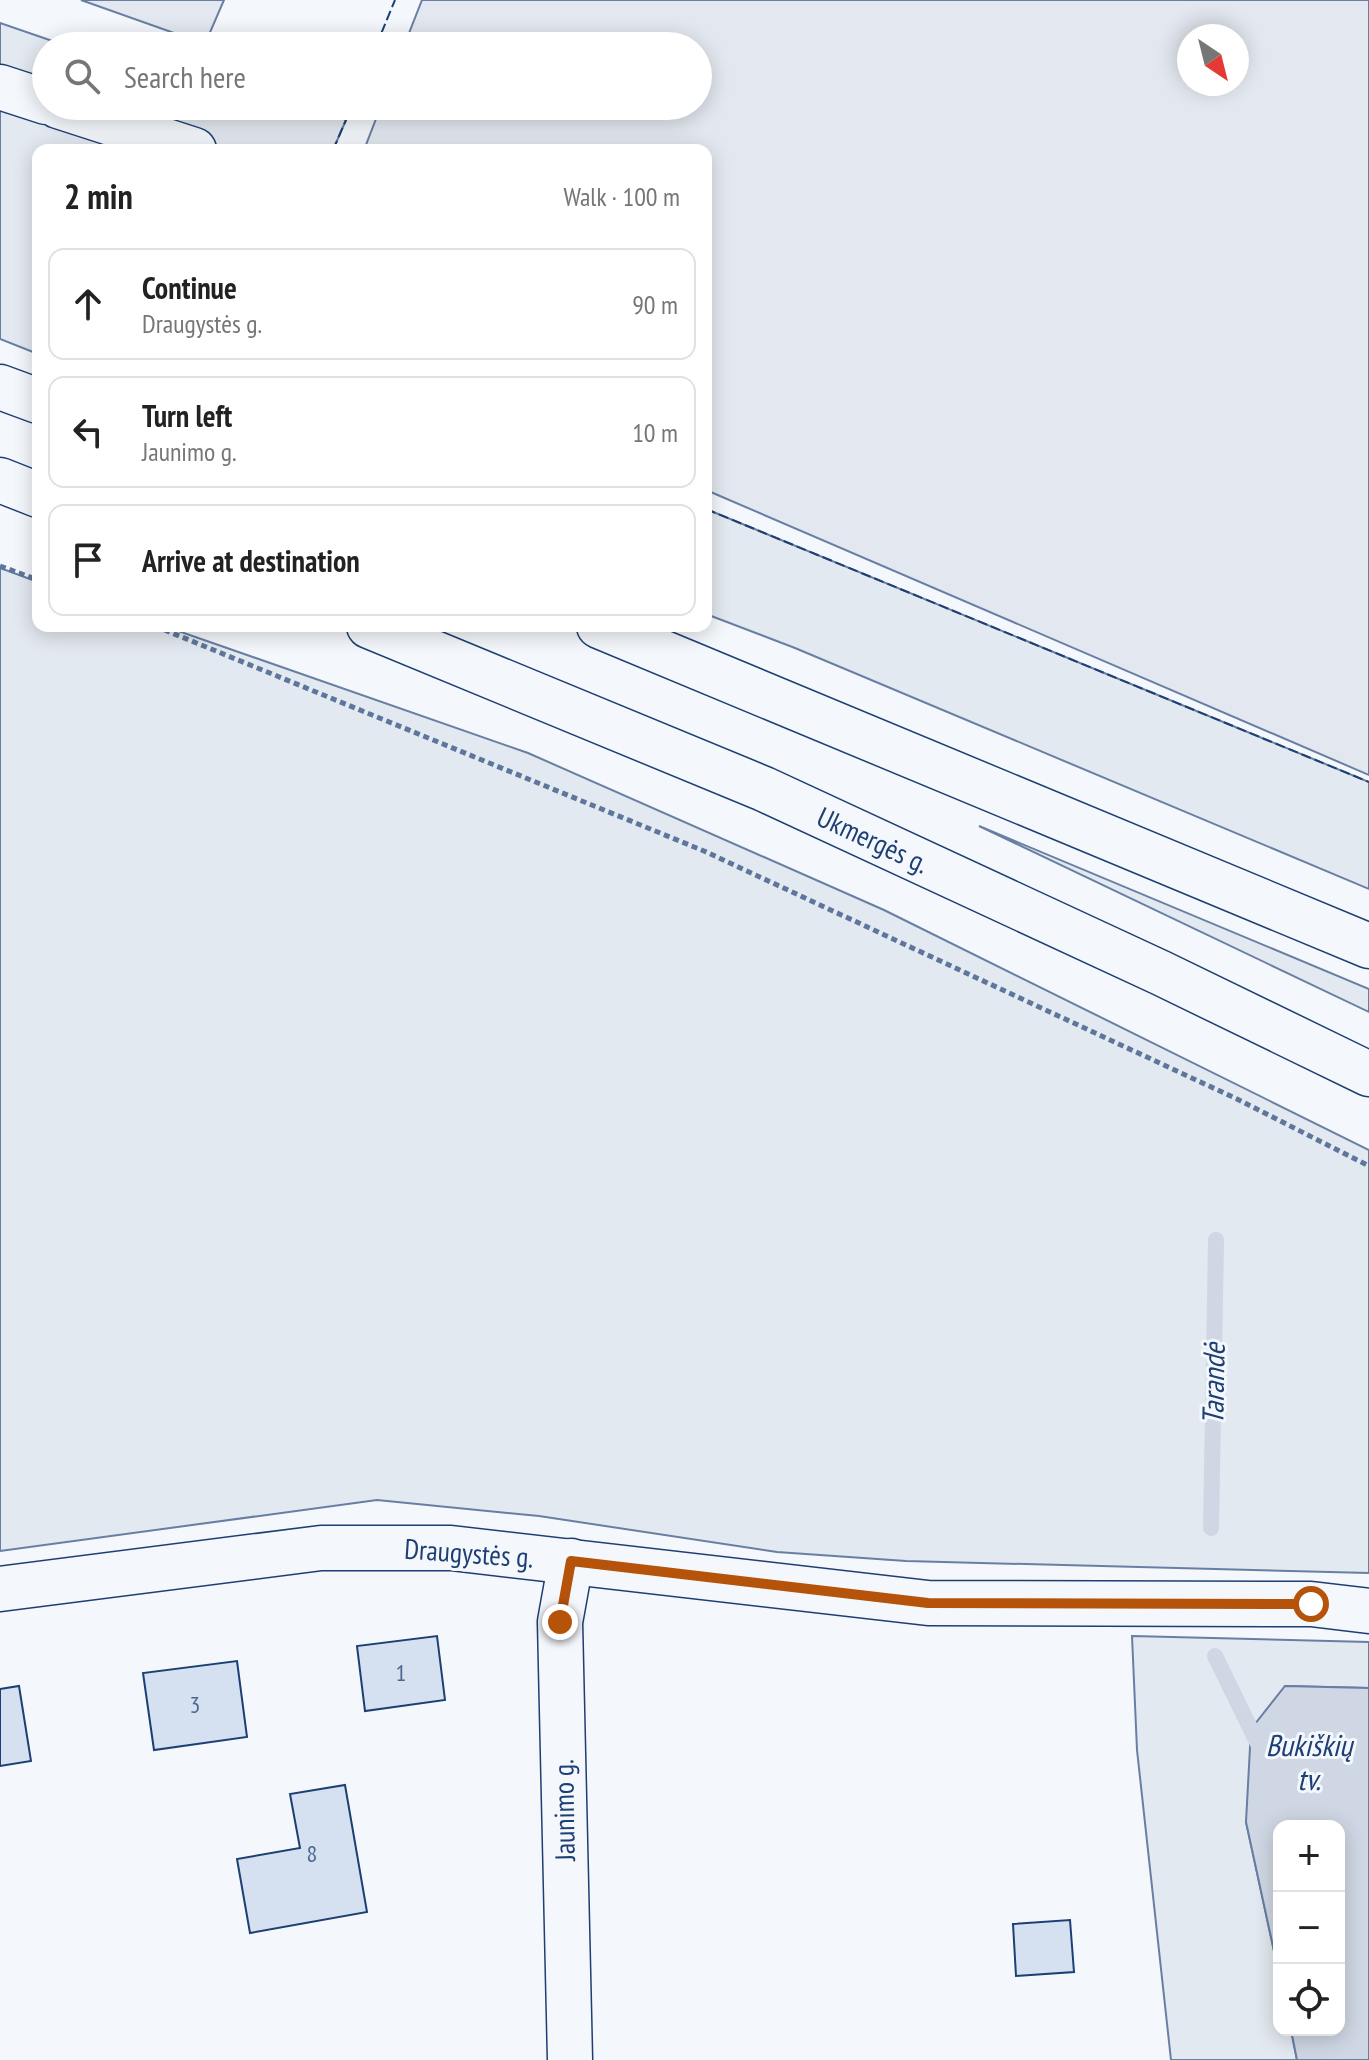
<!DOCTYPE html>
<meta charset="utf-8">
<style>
body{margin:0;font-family:"PT Sans Narrow",sans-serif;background:#f6f6f6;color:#222}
.controls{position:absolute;right:24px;bottom:24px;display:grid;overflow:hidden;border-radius:16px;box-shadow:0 4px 20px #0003}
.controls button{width:72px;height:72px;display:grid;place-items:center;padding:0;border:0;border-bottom:2px solid #e0e0e0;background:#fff;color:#222;font:40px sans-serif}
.compass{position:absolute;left:1177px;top:24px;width:72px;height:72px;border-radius:50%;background:#fff;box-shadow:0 4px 20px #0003;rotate:145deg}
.stop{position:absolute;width:24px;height:24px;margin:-18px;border:6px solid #b45309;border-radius:50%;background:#fff}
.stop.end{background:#b45309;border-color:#fff;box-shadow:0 2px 8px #0008}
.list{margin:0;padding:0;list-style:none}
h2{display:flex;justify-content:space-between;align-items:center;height:104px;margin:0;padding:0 32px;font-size:34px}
h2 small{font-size:26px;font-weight:400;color:#767676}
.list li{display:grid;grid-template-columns:52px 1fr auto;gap:24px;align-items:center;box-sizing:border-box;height:112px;margin:0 16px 16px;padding:0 16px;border:2px solid #e0e0e0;border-radius:16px}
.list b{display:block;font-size:30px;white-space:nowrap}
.list p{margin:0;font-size:26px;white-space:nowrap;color:#767676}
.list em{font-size:26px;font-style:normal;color:#767676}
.icon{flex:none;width:44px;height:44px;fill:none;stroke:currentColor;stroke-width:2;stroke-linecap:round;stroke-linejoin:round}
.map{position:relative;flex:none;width:1369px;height:2060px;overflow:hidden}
.search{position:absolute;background:#fff;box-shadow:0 4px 20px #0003;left:32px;top:32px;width:680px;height:88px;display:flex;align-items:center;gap:20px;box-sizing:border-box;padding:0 28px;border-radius:44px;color:#767676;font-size:30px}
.panel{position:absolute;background:#fff;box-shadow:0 4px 20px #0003;left:32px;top:144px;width:680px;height:488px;border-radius:16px}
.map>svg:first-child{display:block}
.green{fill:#e3e9f0;stroke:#687fa3;stroke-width:2}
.parking{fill:#e3e8f0;stroke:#687fa3;stroke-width:2;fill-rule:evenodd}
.water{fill:#cfd7e4;stroke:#687fa3;stroke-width:2}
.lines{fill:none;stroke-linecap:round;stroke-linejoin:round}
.stream{stroke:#cfd7e4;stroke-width:16}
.building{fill:#d5e0f0;stroke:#1d3f73;stroke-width:2}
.street-casing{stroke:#1d3f73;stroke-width:47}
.secondary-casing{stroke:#1d3f73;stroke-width:47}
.highway-casing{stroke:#1d3f73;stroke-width:47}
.path{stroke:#5e769c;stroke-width:5;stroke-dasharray:6 4;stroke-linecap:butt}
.street{stroke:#f4f7fb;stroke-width:44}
.secondary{stroke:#f4f7fb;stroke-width:44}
.highway{stroke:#f4f7fb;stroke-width:44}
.fence{stroke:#1d3f73;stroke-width:2;stroke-dasharray:10 4;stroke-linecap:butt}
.route{stroke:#b45309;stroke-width:10}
.labels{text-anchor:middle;stroke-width:6;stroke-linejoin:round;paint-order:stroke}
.number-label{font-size:24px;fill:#4b6792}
.street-label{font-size:28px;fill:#1d3f73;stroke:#f4f7fb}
.water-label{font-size:30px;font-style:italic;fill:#1d3f73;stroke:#f4f7fb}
</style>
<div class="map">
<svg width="1369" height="2060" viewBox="0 0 1369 2060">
<rect width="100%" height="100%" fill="#f4f7fb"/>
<path class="green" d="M0 23 67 46H46V106H313L346 120 333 150H38V354L0 339Z
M706 509 1369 782V889L795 648 706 614Z
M0 568 38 582V626H164L528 753 884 910 1369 1150V1573L906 1561 777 1552 539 1516 377 1500 0 1551Z
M979 826 1369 989V1012Z
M1132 1636 1369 1642V1688L1285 1686 1246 1822 1279 1974V2030H1291L1297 2060H1171L1137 1750Z"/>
<path class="parking" d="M81 0H224L205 44Z
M422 0H1369V775L706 490V150H364L381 106H698V46H404ZM1189 36H1237V84H1189Z"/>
<path class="water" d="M1285 1686 1369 1688V2060H1297L1291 2030H1339V1826H1279V1974L1246 1822 1251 1729Z"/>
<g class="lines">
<path class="stream" d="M1211 1528 1216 1240
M1215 1656 1260 1748"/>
</g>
<path class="building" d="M437 1636 445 1700 365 1711 357 1646Z
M237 1661 247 1737 154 1750 143 1673Z
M19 1686 31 1761 0 1766V1689Z
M345 1785 367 1912 250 1933 237 1859 300 1848 290 1794Z
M1070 1920 1074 1972 1016 1976 1013 1924Z"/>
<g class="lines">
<defs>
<path id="street" d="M0 87 46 102
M58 106 194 150
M570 2060 560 1622 571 1561"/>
<path id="secondary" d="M0 1589 321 1548H451L928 1603 1311 1604 1369 1611"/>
<path id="highway" d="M0 387 38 401
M0 480 38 495
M369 626 764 789 1161 973 1369 1074
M599 626 1369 946"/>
</defs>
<use href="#street" class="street-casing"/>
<use href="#secondary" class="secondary-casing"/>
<use href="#highway" class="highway-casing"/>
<path class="path" d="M0 566 38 580
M155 626 704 851 1237 1099 1369 1166"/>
<use href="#street" class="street"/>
<use href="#secondary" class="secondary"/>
<use href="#highway" class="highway"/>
<path class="fence" d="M376 46 395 0
M333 150 352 106
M706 509 1369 782"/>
</g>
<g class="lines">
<path class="route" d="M560 1622 571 1561 928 1603 1311 1604"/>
</g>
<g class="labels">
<g class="number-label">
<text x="401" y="1681">1</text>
<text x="195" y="1713">3</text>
<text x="312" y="1862">8</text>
</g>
<g class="street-label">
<text transform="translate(873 840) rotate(25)" y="10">Ukmergės g.</text>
<text transform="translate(469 1553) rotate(4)" y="10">Draugystės g.</text>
<text transform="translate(564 1810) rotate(-91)" y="10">Jaunimo g.</text>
</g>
<g class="water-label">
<text transform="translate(1214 1384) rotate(-89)" y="10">Tarandė</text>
<text x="1309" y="1756">Bukiškių<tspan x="1309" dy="34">tv.</tspan></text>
</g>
</g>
</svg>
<div class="controls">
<button>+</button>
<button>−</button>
<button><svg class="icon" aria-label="locate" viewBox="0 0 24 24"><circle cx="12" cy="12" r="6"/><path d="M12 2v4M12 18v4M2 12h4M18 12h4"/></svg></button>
</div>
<svg class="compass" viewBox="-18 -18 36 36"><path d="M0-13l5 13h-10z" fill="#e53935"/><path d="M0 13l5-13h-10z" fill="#767676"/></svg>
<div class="stop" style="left:1311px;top:1604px"></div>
<div class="stop end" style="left:560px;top:1622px"></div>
<div class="search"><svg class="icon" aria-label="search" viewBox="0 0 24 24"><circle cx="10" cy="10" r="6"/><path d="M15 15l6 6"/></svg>Search here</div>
<section class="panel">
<h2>2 min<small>Walk · 100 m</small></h2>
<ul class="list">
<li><svg class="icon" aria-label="ahead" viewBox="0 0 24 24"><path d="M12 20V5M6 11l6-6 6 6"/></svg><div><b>Continue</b><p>Draugystės g.</p></div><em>90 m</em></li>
<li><svg class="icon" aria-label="left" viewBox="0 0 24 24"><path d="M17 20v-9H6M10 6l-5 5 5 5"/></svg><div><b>Turn left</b><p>Jaunimo g.</p></div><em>10 m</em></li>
<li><svg class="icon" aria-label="arrive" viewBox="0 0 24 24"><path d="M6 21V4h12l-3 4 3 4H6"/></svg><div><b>Arrive at destination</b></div></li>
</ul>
</section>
</div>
